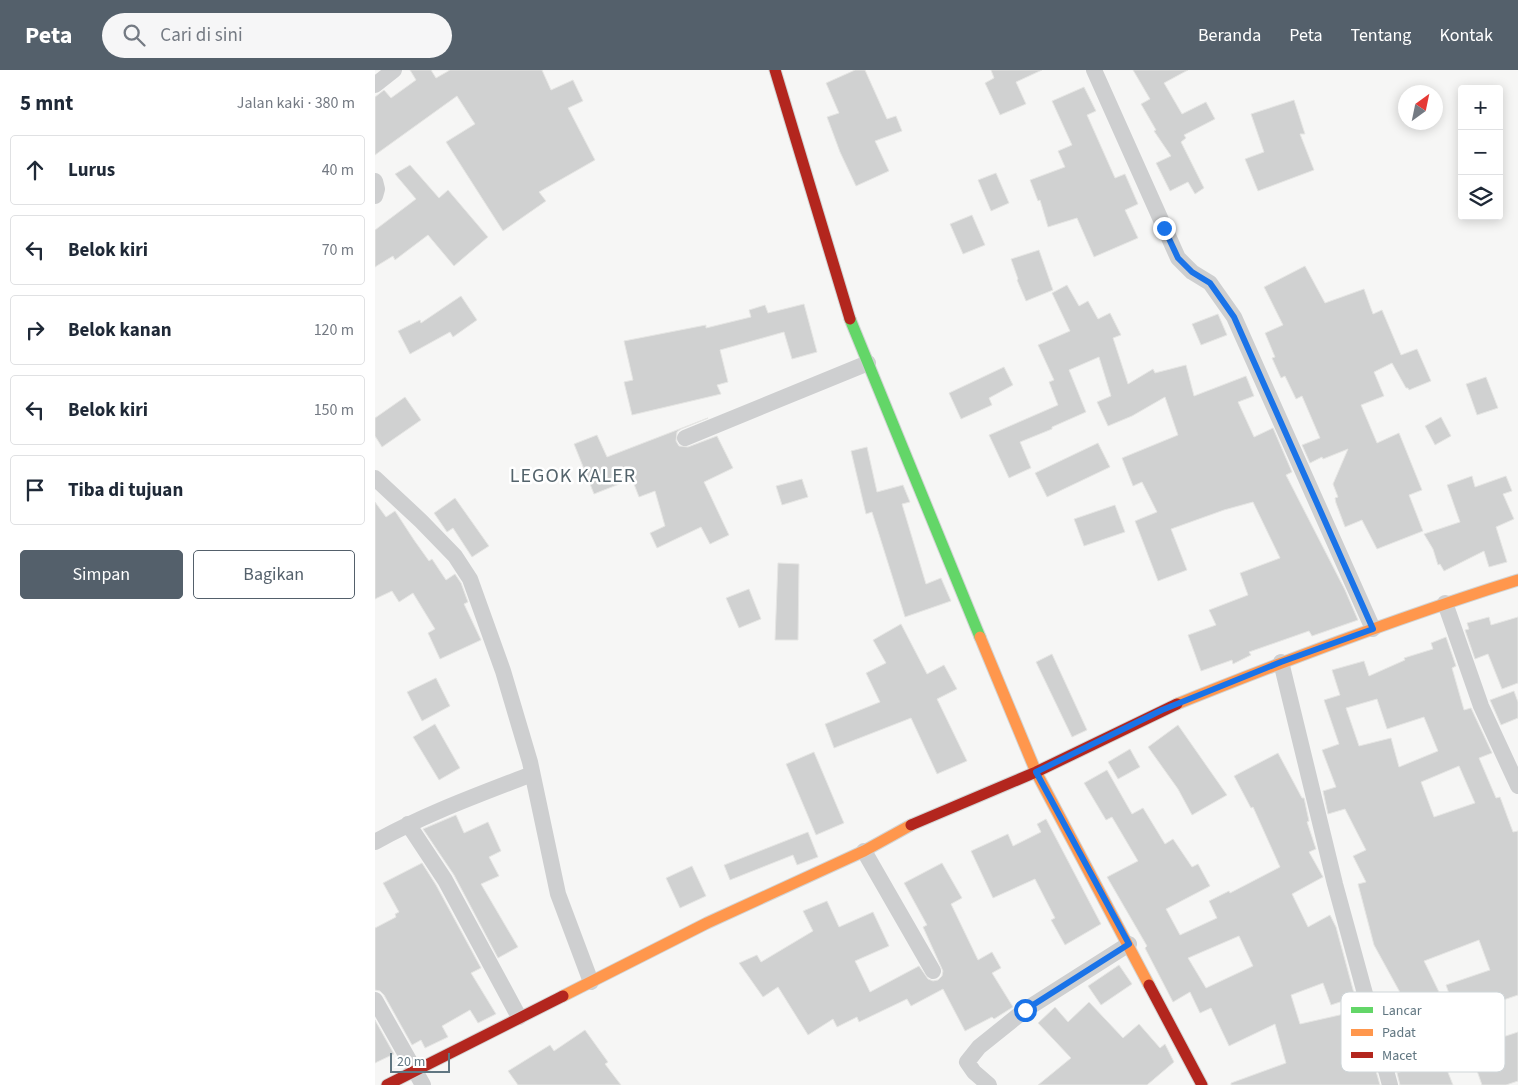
<!DOCTYPE html>
<html lang="id">
<meta charset="utf-8">
<style>
body{margin:0;font-family:"Source Sans 3",sans-serif;background:#f6f6f7;color:#1f2937}
.controls{position:absolute;right:15px;top:15px;display:grid;overflow:hidden;border-radius:5px;box-shadow:0 2px 12px #0003}
.controls button{width:45px;height:45px;display:grid;place-items:center;padding:0;border:0;border-bottom:1px solid #e0e1e3;background:#fff;color:#1f2937;font:25px sans-serif}
.compass{position:absolute;left:1023px;top:15px;width:45px;height:45px;border-radius:50%;background:#fff;box-shadow:0 2px 12px #0003;rotate:33deg}
.scale{position:absolute;left:15px;bottom:12px;width:60px;box-sizing:border-box;padding-left:5px;border:2px solid #607681;border-top:0;font-size:14px;line-height:18px;white-space:nowrap;color:#607681;-webkit-text-stroke:4px #fff;paint-order:stroke}
.stop{position:absolute;width:15px;height:15px;margin:-11px;border:4px solid #1a73e8;border-radius:50%;background:#fff}
.stop.end{background:#1a73e8;border-color:#fff;box-shadow:0 1px 5px #0008}
.list{margin:0;padding:0;list-style:none}
h2{display:flex;justify-content:space-between;align-items:center;height:65px;margin:0;padding:0 20px;font-size:21px}
h2 small{font-size:16px;font-weight:400;color:#747a83}
.list li{display:grid;grid-template-columns:32px 1fr auto;gap:15px;align-items:center;box-sizing:border-box;height:70px;margin:0 10px 10px;padding:0 10px;border:1px solid #e0e1e3;border-radius:5px}
.list b{display:block;font-size:19px;white-space:nowrap}
.list em{font-size:16px;font-style:normal;color:#747a83}
.actions{display:flex;gap:10px;padding:15px 20px}
.actions a{flex:1;padding:11px 0;border:1px solid #54606b;border-radius:5px;text-align:center;font-size:18px;color:#54606b}
.actions .main{background:#54606b;color:#fff}
.icon{flex:none;width:28px;height:28px;fill:none;stroke:currentColor;stroke-width:2;stroke-linecap:round;stroke-linejoin:round}
.map{position:relative;flex:none;width:1143px;height:1015px;overflow:hidden}
header{display:flex;align-items:center;gap:30px;box-sizing:border-box;height:70px;padding:0 25px;background:#54606b;color:#fff}
header strong{font-size:24px}
nav{display:flex;gap:28px;margin-inline-start:auto;font-size:18px}
.search{width:350px;height:45px;background:#f6f6f7;display:flex;align-items:center;gap:12px;box-sizing:border-box;padding:0 18px;border-radius:28px;color:#747a83;font-size:19px}
main{display:flex}
aside{flex:1;background:#fff}
.map>svg:first-child{display:block}
.building{fill:#d0d1d1;stroke:#e6e6e4;fill-rule:evenodd}
.lines{fill:none;stroke-linecap:round;stroke-linejoin:round}
.fast-casing{stroke:#d2d4d4;stroke-width:13}
.slow-casing{stroke:#d2d4d4;stroke-width:13}
.jam-casing{stroke:#d2d4d4;stroke-width:13}
.street{stroke:#cecfd0;stroke-width:16}
.fast{stroke:#63d668;stroke-width:11}
.slow{stroke:#ff974d;stroke-width:11}
.jam{stroke:#b3261e;stroke-width:11}
.route{stroke:#1a73e8;stroke-width:6}
.labels{text-anchor:middle;stroke-width:5;stroke-linejoin:round;paint-order:stroke}
.quarter-label{font-size:20px;letter-spacing:1px;fill:#53636b;stroke:#fff}
.key{fill:#fff;stroke:#cfd6d9;stroke-width:1}
.key-label{font-size:14px;fill:#607681}
</style>
<header>
<strong>Peta</strong>
<div class="search"><svg class="icon" aria-label="search" viewBox="0 0 24 24"><circle cx="10" cy="10" r="6"/><path d="M15 15l6 6"/></svg>Cari di sini</div>
<nav><a>Beranda</a><a>Peta</a><a>Tentang</a><a>Kontak</a></nav>
</header>
<main>
<aside>
<h2>5 mnt<small>Jalan kaki · 380 m</small></h2>
<ul class="list">
<li><svg class="icon" aria-label="ahead" viewBox="0 0 24 24"><path d="M12 20V5M6 11l6-6 6 6"/></svg><div><b>Lurus</b></div><em>40 m</em></li>
<li><svg class="icon" aria-label="left" viewBox="0 0 24 24"><path d="M17 20v-9H6M10 6l-5 5 5 5"/></svg><div><b>Belok kiri</b></div><em>70 m</em></li>
<li><svg class="icon" aria-label="right" viewBox="0 0 24 24"><path d="M7 20v-9h11M14 6l5 5-5 5"/></svg><div><b>Belok kanan</b></div><em>120 m</em></li>
<li><svg class="icon" aria-label="left" viewBox="0 0 24 24"><path d="M17 20v-9H6M10 6l-5 5 5 5"/></svg><div><b>Belok kiri</b></div><em>150 m</em></li>
<li><svg class="icon" aria-label="arrive" viewBox="0 0 24 24"><path d="M6 21V4h12l-3 4 3 4H6"/></svg><div><b>Tiba di tujuan</b></div></li>
</ul>
<div class="actions"><a class="main">Simpan</a><a>Bagikan</a></div>
</aside>
<div class="map">
<svg width="1143" height="1015" viewBox="0 0 1143 1015">
<rect width="100%" height="100%" fill="#f6f6f5"/>
<path class="building" d="M35 0H56L61 8 75 0H167L176 20 198 10 208 31 193 38 220 90 164 122 171 131 128 161 71 72 100 54 82 26 0 85V27L9 20 16 28 41 10Z
M480 0H490L512 49 521 46 527 61 500 71 514 101 481 116 465 82 452 47 464 43 451 13Z
M616 0H667L641 12 651 34 625 45 610 13 619 8Z
M758 0H813L789 13 807 44 831 32 840 49 809 65 811 68 806 72 829 118 820 124 813 112 795 121 781 93 796 86 779 61 781 60 766 34 775 29Z
M709 17 721 41 712 45 740 108 750 104 763 134 750 140 763 168 719 187 702 148 673 157 665 130 663 131 655 110 690 97 683 81 697 75 677 31Z
M919 30 930 64H925L939 100 883 121 870 89 889 82 876 44Z
M35 95 64 128 73 120 113 167 79 196 53 165 20 190 18 186 0 197V160L41 129 20 104Z
M621 103 634 133 616 141 603 110Z
M597 145 610 175 588 184 575 154Z
M664 180 678 220 651 231 642 210 643 209 636 189Z
M930 196 950 233 989 219 998 244 1007 240 1026 285 1042 279 1056 311 1034 320 1033 318H1031L1017 293 999 302 1009 326 986 335 1002 373 1024 363 1047 420 1034 425 1048 461 1002 479 987 450 970 457 961 433 960 428 963 427 958 414 973 379 948 389 947 387 935 393 927 375 945 368 927 326 921 329 910 306 906 308 897 288 900 287 890 263 908 255 889 217Z
M692 215 704 236 713 231 723 249 735 243 746 265 738 268 753 314 778 299 780 303 811 295 819 326 871 306 879 326 863 332 879 367 898 358 917 402 911 405 970 520 983 550 937 566 934 561 874 582 876 585 858 594 857 590 826 601 813 565 841 555 834 540 873 525 865 503 905 488 878 432 849 440 796 459 812 500 783 511 760 451 782 442 767 412 758 416 747 388 803 365 790 327 757 346 733 356 722 332 736 326 724 287 694 300 711 342 677 357V359L645 372 656 398 634 408 614 365 683 335 674 312 679 310 663 275 695 261 677 223Z
M86 226 102 250 78 267 75 262 35 284 23 261 45 250 46 253Z
M429 234 442 282 417 289 409 262 345 280 353 312 342 315 346 324 257 345 249 312 258 310 249 271 331 255V258L376 247 374 240 390 235 393 243Z
M843 244 852 265 826 275 817 254Z
M629 297 638 315 614 328 617 335 586 349 574 323Z
M1111 307 1123 338 1102 345 1091 314Z
M30 327 46 350 7 377 0 366V348Z
M1066 347 1076 366 1060 375 1050 356Z
M333 348 306 359 302 362 301 371 304 376 313 377 342 366 358 398 329 412 354 465 335 474 326 457 282 478 275 463 290 456 280 421 264 427 257 409 219 424 199 374 222 365 232 387Z
M723 373 735 397 672 427 660 403Z
M492 377 502 422 528 415 535 432 527 434 551 514 566 508 576 531 530 547 497 442 491 444 476 381Z
M1097 406 1100 417 1131 406 1137 421 1128 424 1139 449 1121 457 1132 492 1114 497 1109 481 1069 501 1065 494 1063 495 1058 479 1049 464 1085 452 1072 415Z
M427 409 433 427 407 435 401 416Z
M80 428 114 476 97 487 78 458 72 462 59 443Z
M0 432 11 447 20 441 39 470 54 491 57 489 71 510 80 504 86 513 93 532 89 534 106 570 65 589 53 563 60 559 38 523 24 532 17 521 0 529Z
M740 435 750 462 709 476 699 449Z
M403 493 424 494 423 570H400Z
M374 519 386 549 364 558 351 528Z
M1114 547 1116 555 1143 547V613L1127 619 1113 584 1100 589 1090 560 1094 559 1092 553Z
M526 554 552 604 569 595 582 619 562 629 592 691 562 704 536 648 459 678 450 654 505 632 491 603 511 593 498 570Z
M1071 567 1081 596 1077 598 1089 640 1096 638 1117 683 1104 688 1121 728 1125 727 1138 762 1143 761V925L1082 946 1071 915 1115 900 1104 870 1049 891 1064 922 1044 931 1054 956 1030 964 1027 955 1024 956 1014 931 1027 926 999 875 983 814 991 812 978 786 991 780 970 739 953 744 948 721 961 717 947 680 964 674 949 630 965 625 957 600 989 591 994 606 1030 590 1029 588 1058 579 1056 573ZM1002 629 1012 659 1049 647 1063 681 1024 697 1016 668 984 676 971 638ZM1084 696 1100 733 1059 747 1046 712Z
M677 584 712 660 697 667 661 592Z
M61 608 75 636 47 651 32 622Z
M1139 621 1143 632V648L1126 655 1115 630Z
M60 654 85 698 64 710 38 667Z
M803 655 852 725 817 745 803 719 773 677Z
M755 679 765 697 743 709 733 692Z
M439 682 469 753 441 765 411 694Z
M903 683 927 728H929L934 751 932 752 941 779 934 782 948 807 917 824 933 857 955 845 961 857 980 927 956 935 948 913 916 925 925 954 969 944 978 984 995 980 1005 1015H856V1013L911 993 900 954 854 976 836 938 825 943 815 922 798 932 770 878 772 876 732 807 763 791 737 747 731 750 709 713 732 700 757 744 768 738 790 774 798 769 817 797 823 794 835 816 791 839 805 865 842 848 834 831 854 821 855 823 905 797 878 737 876 738 859 706ZM864 866 878 896 831 918 813 888Z
M81 745 89 763 113 752 126 781 114 787 124 806 106 814 143 877 123 888 79 805 48 759Z
M671 749 726 854 690 875 676 850 680 848 660 809 618 828 596 781 633 764 638 776 666 762 662 754Z
M433 762 443 787 422 795 418 785 355 810 349 795Z
M47 793 61 815 106 898 96 903 121 944 103 953 95 940 67 956 73 967 50 978 46 970 37 975 9 925 5 921 0 920V858L21 847 20 844 24 842 8 813Z
M567 793 587 828 576 834 603 890 617 882 626 898 617 903 638 937 619 949 617 947 590 961 568 919 536 936 532 929 484 952 482 947 462 957 458 949 433 965 403 917 388 927 364 893 382 885 386 892 438 861 428 841 452 831 464 857 498 842 514 876 480 891 495 922 544 896 553 909 558 911 563 910 567 906 568 901 548 857 552 855 529 813Z
M317 796 331 826 305 838 291 808Z
M744 895 757 914 726 935 713 916Z
M714 932 748 968 764 954 785 978 790 974 799 992 772 1015H663L696 988 663 953 680 937 693 952Z
M0 950 19 984 0 993Z
M210 960 233 992 230 994 246 1015H143L133 1001 175 975 179 981Z
M1143 962V1011L1131 1015H1107L1094 978Z
M1065 982 1078 1015H1025L1022 1003 1041 996 1039 991Z"/>
<g class="lines">
<defs>
<path id="fast" d="M475 249 605 567"/>
<path id="slow" d="M605 567 661 702 774 915
M802 634C914 589 1028 546 1143 510
M188 926 332 853 489 781 536 755"/>
<path id="jam" d="M400 0 475 249
M536 755 661 702 802 634
M774 915 827 1015
M12 1015 188 926"/>
</defs>
<use href="#fast" class="fast-casing"/>
<use href="#slow" class="slow-casing"/>
<use href="#jam" class="jam-casing"/>
<path class="street" d="M719 0 803 188 817 202 835 213 859 247 998 559
M0 15 19 0
M0 111 2 119 0 126
M310 368 493 293
M0 408 46 451 80 486 95 509 128 601 155 692 183 824 216 912
M1070 533 1106 636 1143 716
M906 592 960 814 1015 1015
M33 754 70 810 144 947
M0 772C50 744 103 725 157 704
M489 781 558 901
M0 930 48 1015
M614 1015 599 1002 592 992 604 977 650 940 754 874"/>
<use href="#fast" class="fast"/>
<use href="#slow" class="slow"/>
<use href="#jam" class="jam"/>
</g>
<g class="lines">
<path class="route" d="M650 940 754 874 661 702 787 640 906 592 998 559 859 247 835 213 817 202 803 188 789 158"/>
</g>
<g class="labels">
<g class="quarter-label">
<text x="198" y="412">LEGOK KALER</text>
</g>
</g>
<rect x="966" y="922" width="164" height="80" rx="8" class="key"/>
<rect x="976" y="937" width="22" height="6" fill="#63d668"/>
<rect x="976" y="959" width="22" height="7" fill="#ff974d"/>
<rect x="976" y="982" width="22" height="6" fill="#b3261e"/>
<g class="key-label">
<text x="1007" y="945">Lancar</text>
<text x="1007" y="967">Padat</text>
<text x="1007" y="990">Macet</text>
</g>
</svg>
<div class="controls">
<button>+</button>
<button>−</button>
<button><svg class="icon" aria-label="layers" viewBox="0 0 24 24"><path d="M12 4l9 5-9 5-9-5zM3 14l9 5 9-5"/></svg></button>
</div>
<svg class="compass" viewBox="-18 -18 36 36"><path d="M0-13l5 13h-10z" fill="#e53935"/><path d="M0 13l5-13h-10z" fill="#747a83"/></svg>
<div class="scale">20 m</div>
<div class="stop" style="left:650px;top:940px"></div>
<div class="stop end" style="left:789px;top:158px"></div>
</div>
</main>
